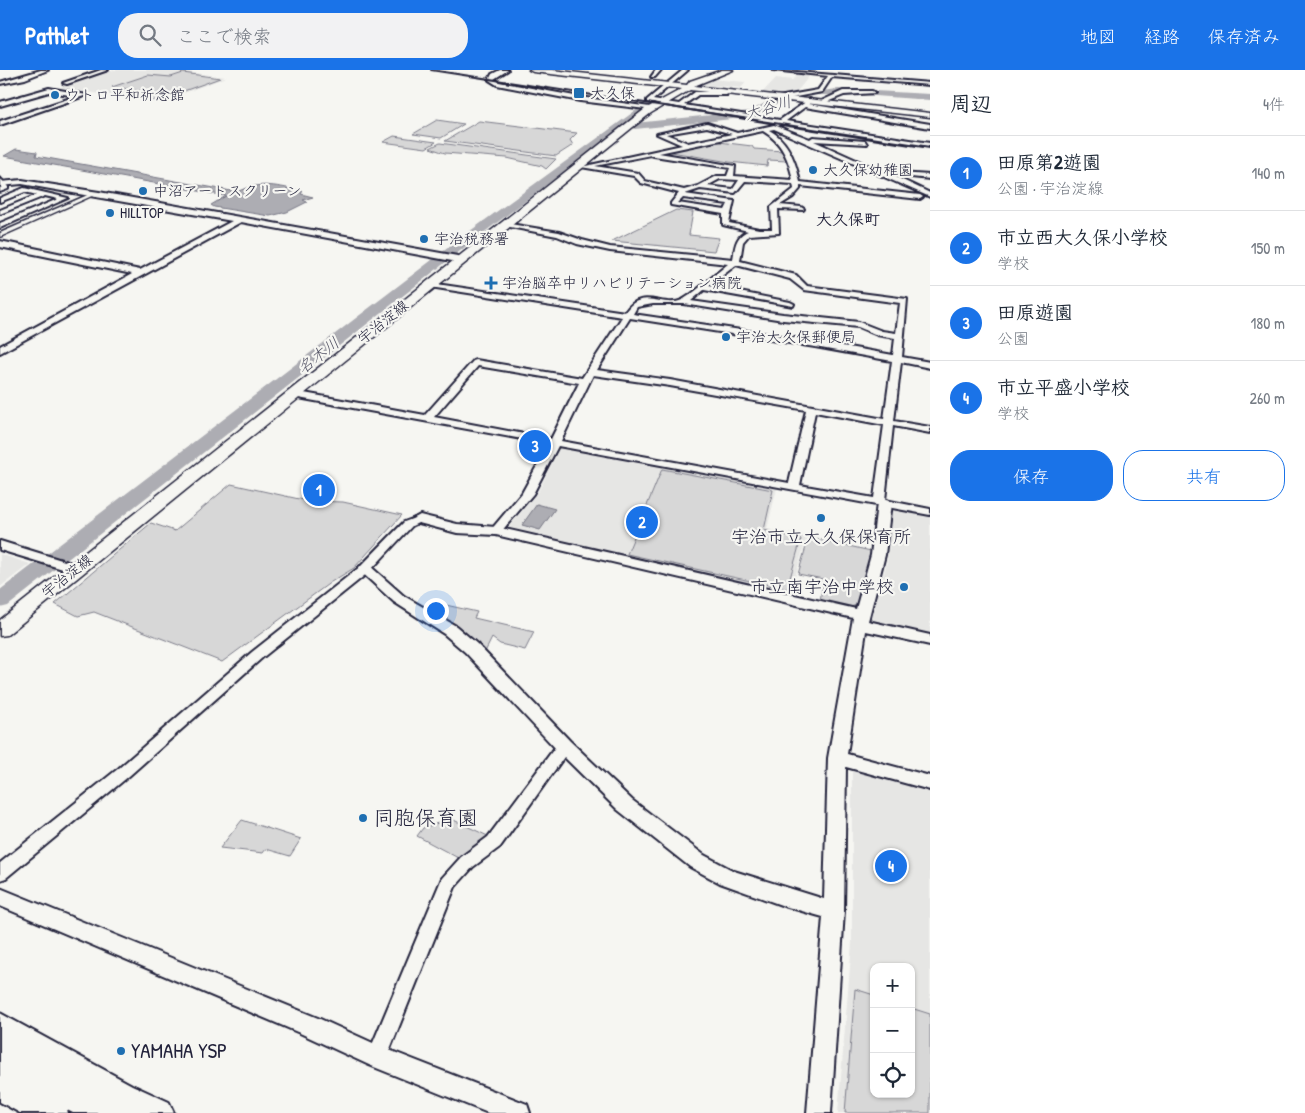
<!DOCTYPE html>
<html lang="ja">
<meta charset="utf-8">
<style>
body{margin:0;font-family:"Patrick Hand","Klee One",sans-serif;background:#f2f2f3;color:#1f2937}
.controls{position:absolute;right:15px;bottom:15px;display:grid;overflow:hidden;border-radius:10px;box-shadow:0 1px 4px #0004}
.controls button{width:45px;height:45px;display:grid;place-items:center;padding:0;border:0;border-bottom:1px solid #e0e1e3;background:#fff;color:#1f2937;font:25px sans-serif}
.you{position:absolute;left:435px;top:540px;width:18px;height:18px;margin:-12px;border:4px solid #fff;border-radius:50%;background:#1a73e8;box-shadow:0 0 0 8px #1a73e833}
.badge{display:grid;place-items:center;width:32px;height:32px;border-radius:50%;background:#1a73e8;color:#fff;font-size:16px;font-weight:700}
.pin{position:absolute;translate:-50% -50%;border:2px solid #fff;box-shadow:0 1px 5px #0006}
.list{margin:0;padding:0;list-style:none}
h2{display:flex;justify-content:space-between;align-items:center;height:65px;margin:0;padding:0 20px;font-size:21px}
h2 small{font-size:16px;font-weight:400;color:#747a83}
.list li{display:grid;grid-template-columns:32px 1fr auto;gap:15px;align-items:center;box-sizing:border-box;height:75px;padding:0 20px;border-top:1px solid #e0e1e3}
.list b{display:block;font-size:19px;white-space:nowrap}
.list p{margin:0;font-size:16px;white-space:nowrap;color:#747a83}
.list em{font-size:16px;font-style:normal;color:#747a83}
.actions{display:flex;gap:10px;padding:15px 20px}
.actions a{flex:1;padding:11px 0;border:1px solid #1a73e8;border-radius:20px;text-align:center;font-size:18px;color:#1a73e8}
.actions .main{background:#1a73e8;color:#fff}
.icon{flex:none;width:28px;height:28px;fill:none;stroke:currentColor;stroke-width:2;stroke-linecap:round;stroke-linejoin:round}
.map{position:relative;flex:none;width:930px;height:1043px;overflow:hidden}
header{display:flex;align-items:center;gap:30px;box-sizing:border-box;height:70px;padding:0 25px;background:#1a73e8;color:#fff}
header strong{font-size:24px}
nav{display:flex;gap:28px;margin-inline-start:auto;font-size:18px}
.search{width:350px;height:45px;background:#f2f2f3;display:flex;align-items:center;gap:12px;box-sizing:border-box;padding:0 18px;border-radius:20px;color:#747a83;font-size:19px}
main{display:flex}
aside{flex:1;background:#fff}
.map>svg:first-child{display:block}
.built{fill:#e6e6e4;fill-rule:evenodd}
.green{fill:#d7d7d7;stroke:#7c7c89}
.water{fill:#adadb3;stroke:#757583}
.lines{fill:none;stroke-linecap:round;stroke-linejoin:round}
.river{fill:#adadb3;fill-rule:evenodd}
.pedestrian-casing{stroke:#22223b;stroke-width:3}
.minor-casing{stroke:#22223b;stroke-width:4}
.tertiary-casing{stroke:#22223b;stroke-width:4}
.primary-casing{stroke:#22223b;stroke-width:3}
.trunk-casing{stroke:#22223b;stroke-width:4}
.pedestrian{fill:#f6f6f2;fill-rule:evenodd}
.minor{fill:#f6f6f2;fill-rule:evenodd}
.tertiary{fill:#f6f6f2;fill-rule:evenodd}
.primary{fill:#f6f6f2;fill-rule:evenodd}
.trunk{fill:#f6f6f2;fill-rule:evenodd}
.rail{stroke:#22223b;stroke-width:2}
.poi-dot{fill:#1f6fb2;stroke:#f6f6f2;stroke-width:2}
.labels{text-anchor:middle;stroke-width:4.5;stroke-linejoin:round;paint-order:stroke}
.far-poi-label{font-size:15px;fill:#22223b;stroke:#f6f6f2;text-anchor:start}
.far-street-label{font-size:15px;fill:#22223b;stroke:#f6f6f2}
.far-water-label{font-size:16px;font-style:italic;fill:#535365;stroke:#f6f6f2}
.far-quarter-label{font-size:16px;font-weight:bold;fill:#22223b;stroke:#f6f6f2}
.poi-label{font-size:18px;fill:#22223b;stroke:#f6f6f2}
.near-poi-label{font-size:21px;fill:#22223b;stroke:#f6f6f2;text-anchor:start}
</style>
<header>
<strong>Pathlet</strong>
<div class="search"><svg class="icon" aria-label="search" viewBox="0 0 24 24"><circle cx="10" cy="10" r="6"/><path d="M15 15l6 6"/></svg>ここで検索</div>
<nav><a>地図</a><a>経路</a><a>保存済み</a></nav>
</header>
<main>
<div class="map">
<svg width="930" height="1043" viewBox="0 0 930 1043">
<rect width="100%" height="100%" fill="#f6f6f2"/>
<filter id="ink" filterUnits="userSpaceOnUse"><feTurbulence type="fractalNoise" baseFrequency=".02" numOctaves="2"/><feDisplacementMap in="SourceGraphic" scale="10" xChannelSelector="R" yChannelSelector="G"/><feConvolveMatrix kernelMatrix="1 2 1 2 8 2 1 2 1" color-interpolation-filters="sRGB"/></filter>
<g filter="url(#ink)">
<path class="built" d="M114 0H169L226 7 160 32 57 18Z
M799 3 811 4 798 20V23L781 27 760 25 776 8 792 10Z
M709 9 746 12 741 18 719 16 716 18 705 17 698 14Z
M560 377 777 418 767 459 807 467 790 524 553 472 509 457 538 422Z
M893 438 930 445V566L869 553 887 492Z
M0 484 30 494 0 517Z
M852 701 930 721V1043H838L852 872ZM874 897H911V1024H874Z"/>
<path class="green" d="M183 3 220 8 156 31 127 27 141 21 112 17 148 5 171 7Z
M437 50 464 54 441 68 413 64Z
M479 51 577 63 570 70 573 75 556 86 445 71Z
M394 66 436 72 426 78 383 72Z
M711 71 752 76 754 79 783 81 787 91 768 90 767 96 729 92 666 81Z
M440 73 556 89 546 99 542 96 507 88 445 83 430 78Z
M676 140 693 142 689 165 719 168 714 181 612 171Z
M524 368 551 373 545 384 518 378Z
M662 399 773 420 764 460 801 469 787 519 627 484Z
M231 414 308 431 343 432 402 445 354 498 331 512 222 592 94 542 78 546 55 534 151 453 175 461Z
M813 468 871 481 857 535 847 538 820 532 823 509 798 504 808 470 812 471Z
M437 533 477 542 474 548 534 562 525 580 500 574 492 568 485 582 460 558 433 540Z
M445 746 490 767 460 789 417 766 423 758 441 752Z
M242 750 301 769 290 786 266 779 263 783 220 778Z
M855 919 874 925V1024H911V938L930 944V1043H845Z"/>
<path class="water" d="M16 79 37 82 36 86 237 122C260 110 279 117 303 121L301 124 313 127 303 130 307 132 287 142 270 146 214 137 211 135 226 126 4 86Z
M537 434 555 439 540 460 522 455Z"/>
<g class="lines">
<path class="river" d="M838 19 930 24V30L862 25H815L794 29 775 35 752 47 635 59 630 56 635 53 750 41 769 31 790 25Z
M639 38 644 41 642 43 474 170 8 536 0 538V520L466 164Z"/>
<defs>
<path id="pedestrian" d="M90 124 94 125 0 167V163Z"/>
<path id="minor" d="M41 0H48L25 9 0 14V12Z
M101 0H108L67 14 63 13Z
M656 0H661L655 7H651Z
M683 0H688L653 30 679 34 695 22H725L727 25H698L684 35 780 50 810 29 813 31 809 34 930 54V58L805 37 786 51 930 73V77L782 54 778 56 775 54 776 53 647 32V30Z
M773 0 930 13V15L832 7 822 22 780 30 778 27 818 20 828 6Z
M49 18 87 25 0 55V51L77 26 49 22 0 36V32Z
M843 21H872L875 23 844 25 822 34 817 33Z
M707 53 737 63 774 55 810 69 813 67 865 71 867 74 814 71 883 102 930 105V109L892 105 930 123V127L774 59 769 60C788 70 796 92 800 112L920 125 923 127 920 129 800 116V119L793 127 780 135 801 137 804 139 803 140 778 139 779 163 749 165 743 172 740 191 796 205 807 216 907 229 902 287 930 292V298L901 292 894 351 930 357V363L893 356 885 430 930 439V445L558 376 533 424 500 463 496 464 490 461 522 423 549 374 293 327 288 324 293 321 425 345 473 291 476 290 582 308 622 247 430 217 426 215 430 213 625 242C642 216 663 239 682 230 694 224 716 203 728 194L610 181 577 174 557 166 500 155 504 153 559 162 582 170 610 177 733 189C735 178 735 166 748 161L723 155V144L671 135V133L679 123 641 113 634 106 581 97 682 75 657 64ZM707 57 732 64 688 73 666 64ZM763 61C782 72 789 90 793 110L734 106 735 96 659 83ZM651 85 654 86 730 98 727 106H717L698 116 684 120 645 111 638 103 595 96ZM720 109 739 110 733 119 707 116ZM745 111 793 114 794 119 771 137 772 159H759L729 153 734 131 685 124 700 119 735 123ZM683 128 728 134 725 140 678 133ZM736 195 790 209 804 220 900 233 896 263 882 261 859 252 783 244 691 231 704 220 793 236 794 234 790 232 709 216ZM653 234H684L783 250 858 257 877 265 895 268 893 285 815 271 633 244 637 237ZM630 248 815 277 892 291 884 349 670 310 597 300ZM478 296 579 313 551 369 434 347ZM593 305 670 316 806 340 789 413 561 371ZM815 342 884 355 874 428 800 415Z
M0 108 8 117V119L0 122V118L2 117Z
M24 118 68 128 0 158V153L58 129 45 126 0 144V140L37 125 25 122 0 132V128Z
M420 446 424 447 426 449 412 456 369 502 262 588 129 706 6 808 0 810V793L119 698 252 582 361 496 404 452Z
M564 670 569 672 571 676 569 680 500 777 473 797 455 817 384 994 377 996 370 994 367 987 442 808 461 787 488 767 559 672Z"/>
<path id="tertiary" d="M500 0H508L494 9 499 12 580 27 657 38 654 40 580 31 497 15 489 10 492 4Z
M22 110 99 122 463 187 468 190 463 193 241 152 0 283V276L132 204 0 177V171L140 200 232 151 22 114 0 116V112Z
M884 429 891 433 885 485 868 551 930 565V575L866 561 847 684 930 706V720L846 697 844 841 831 1043H807L823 847 784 836 720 813 690 797 618 740 558 681 465 582 444 564 394 532 358 499 360 496H370L404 526 456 556 477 574 570 671 632 730 704 785 734 801 824 829 828 688 853 548 496 465 457 463 415 452 413 449 420 445 457 454 496 457 856 539 871 485 877 433Z
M0 471 81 496 83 499 81 502 76 503 0 480Z
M0 818 318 948 384 978 527 1034 530 1043H488L369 995 302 964 0 836Z"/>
<path id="primary" d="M529 0H552L687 15 690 11 722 0H733L694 16 930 43V47L690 20 651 43 633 57 7 565 0 566V550L627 53 645 39 682 19 533 2Z"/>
<path id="trunk" d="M0 943 132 1015 169 1032 174 1043H73L67 1040 68 1043H20L0 1032Z"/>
</defs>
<use href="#pedestrian" class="pedestrian-casing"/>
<use href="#minor" class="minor-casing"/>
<use href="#tertiary" class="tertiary-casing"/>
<use href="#primary" class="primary-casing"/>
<use href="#trunk" class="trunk-casing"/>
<use href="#pedestrian" class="pedestrian"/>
<use href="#minor" class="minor"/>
<use href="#tertiary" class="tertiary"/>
<use href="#primary" class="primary"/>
<use href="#trunk" class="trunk"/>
<path class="rail" d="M431 0 930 77"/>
</g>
</g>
<g class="poi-dot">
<rect x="573" y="17" width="12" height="12" rx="2.5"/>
<circle cx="55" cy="25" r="5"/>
<circle cx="813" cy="100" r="5"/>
<circle cx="143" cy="121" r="5"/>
<circle cx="110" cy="143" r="5"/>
<circle cx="424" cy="169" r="5"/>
<path d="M488.5 205.5h5v5h5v5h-5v5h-5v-5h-5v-5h5z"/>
<circle cx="726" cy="267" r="5"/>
<circle cx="821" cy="448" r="5"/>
<circle cx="904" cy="517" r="5"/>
<circle cx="363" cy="748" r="5"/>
<circle cx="121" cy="981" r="5"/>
</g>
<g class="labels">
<g class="far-poi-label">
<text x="590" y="28">大久保</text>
<text x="65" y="30">ウトロ平和祈念館</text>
<text x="823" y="105">大久保幼稚園</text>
<text x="153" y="126">中沼アートスクリーン</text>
<text x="120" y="148">HILLTOP</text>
<text x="434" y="174">宇治税務署</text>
<text x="502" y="218">宇治脳卒中リハビリテーション病院</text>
<text x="736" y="272">宇治大久保郵便局</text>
</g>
<g class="far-street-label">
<text transform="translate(383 252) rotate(-39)" y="5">宇治淀線</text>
<text transform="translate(67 506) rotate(-39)" y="5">宇治淀線</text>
</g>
<g class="far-water-label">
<text transform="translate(768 37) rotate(-16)" y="6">大谷川</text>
<text transform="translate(318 285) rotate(-38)" y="6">名木川</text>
</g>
<g class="far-quarter-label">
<text x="848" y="155">大久保町</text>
</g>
<g class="poi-label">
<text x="821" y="473">宇治市立大久保保育所</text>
<text x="894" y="523" text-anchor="end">市立南宇治中学校</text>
</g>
<g class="near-poi-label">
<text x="373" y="755">同胞保育園</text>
<text x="131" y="988">YAMAHA YSP</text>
</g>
</g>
</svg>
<div class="controls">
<button>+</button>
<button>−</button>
<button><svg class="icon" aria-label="locate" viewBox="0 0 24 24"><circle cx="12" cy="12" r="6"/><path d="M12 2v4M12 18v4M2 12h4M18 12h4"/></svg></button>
</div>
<div class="you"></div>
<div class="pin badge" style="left:319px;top:420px">1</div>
<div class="pin badge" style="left:642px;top:452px">2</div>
<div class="pin badge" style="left:535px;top:376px">3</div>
<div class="pin badge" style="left:891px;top:796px">4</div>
</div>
<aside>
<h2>周辺<small>4件</small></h2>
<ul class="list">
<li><span class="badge">1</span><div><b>田原第2遊園</b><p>公園 · 宇治淀線</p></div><em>140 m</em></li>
<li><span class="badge">2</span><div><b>市立西大久保小学校</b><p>学校</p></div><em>150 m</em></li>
<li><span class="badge">3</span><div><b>田原遊園</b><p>公園</p></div><em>180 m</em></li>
<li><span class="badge">4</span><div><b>市立平盛小学校</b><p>学校</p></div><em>260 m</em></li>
</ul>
<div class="actions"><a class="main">保存</a><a>共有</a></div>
</aside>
</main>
